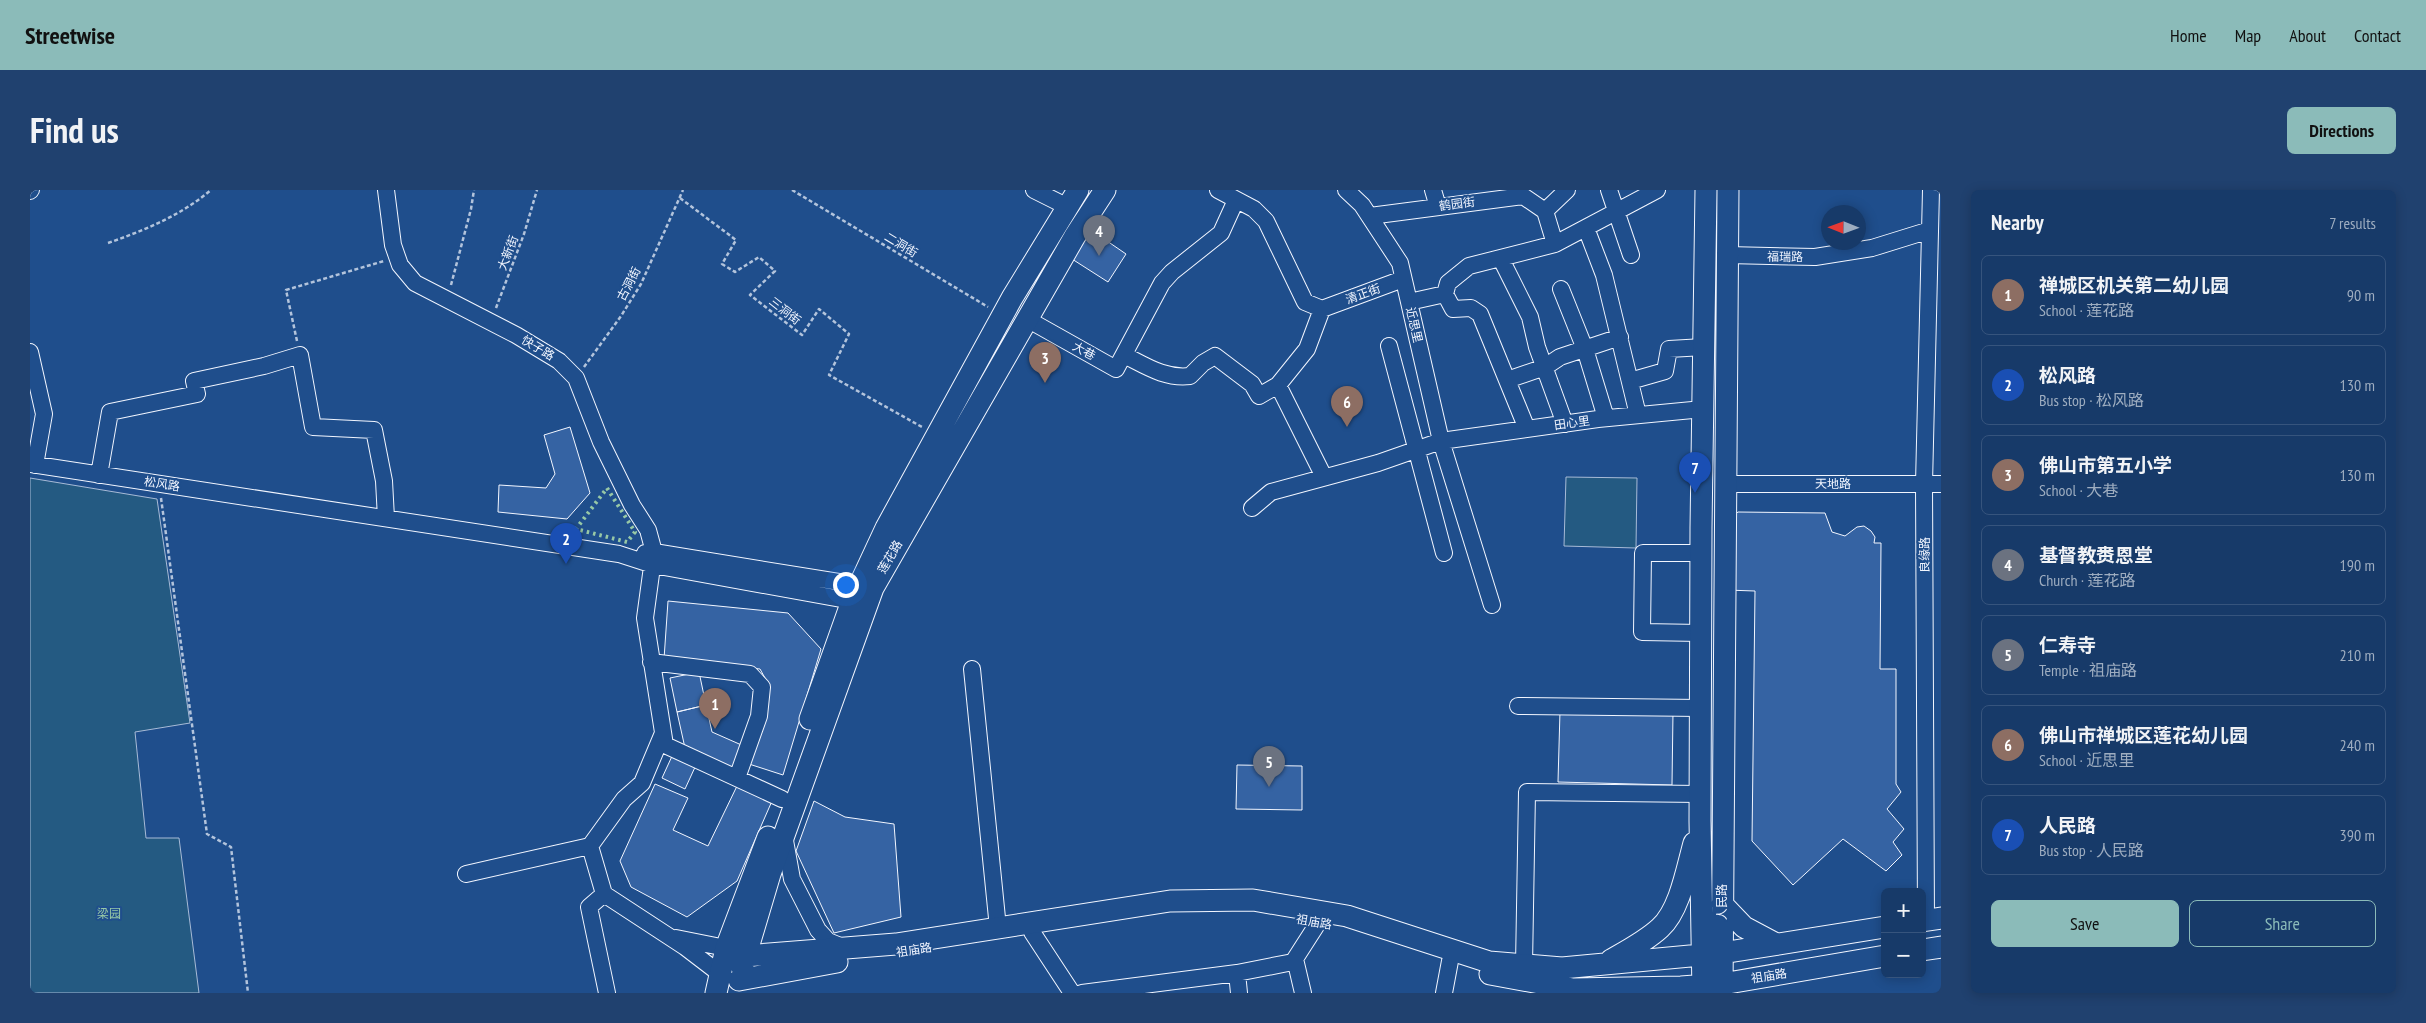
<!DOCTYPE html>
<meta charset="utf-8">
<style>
body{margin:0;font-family:"PT Sans Narrow","Noto Sans SC",sans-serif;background:#20416f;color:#f1f3f6}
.controls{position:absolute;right:15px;bottom:15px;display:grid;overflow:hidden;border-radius:8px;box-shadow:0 2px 12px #0003}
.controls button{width:45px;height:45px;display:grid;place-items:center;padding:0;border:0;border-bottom:1px solid #36547d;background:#173a69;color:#f1f3f6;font:25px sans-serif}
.compass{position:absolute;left:1791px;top:15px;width:45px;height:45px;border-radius:50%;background:#173a69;box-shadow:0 2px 12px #0003;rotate:271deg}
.you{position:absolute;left:815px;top:394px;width:18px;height:18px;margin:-12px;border:4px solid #fff;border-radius:50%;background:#1a73e8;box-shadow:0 0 0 8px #1a73e833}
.badge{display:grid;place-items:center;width:32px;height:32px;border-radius:50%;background:#8bbbb9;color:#fff;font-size:16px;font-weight:700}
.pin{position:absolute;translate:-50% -41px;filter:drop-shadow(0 1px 2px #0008)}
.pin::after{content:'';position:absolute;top:26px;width:18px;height:15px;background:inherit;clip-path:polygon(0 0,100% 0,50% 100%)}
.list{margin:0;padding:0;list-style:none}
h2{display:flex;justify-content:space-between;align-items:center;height:65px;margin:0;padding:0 20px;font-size:21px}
h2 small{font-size:16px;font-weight:400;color:#9eadc0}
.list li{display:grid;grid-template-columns:32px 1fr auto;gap:15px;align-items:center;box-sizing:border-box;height:80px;margin:0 10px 10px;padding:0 10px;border:1px solid #36547d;border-radius:8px}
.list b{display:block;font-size:19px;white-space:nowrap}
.list p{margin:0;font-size:16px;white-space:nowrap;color:#9eadc0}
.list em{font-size:16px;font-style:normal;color:#9eadc0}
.actions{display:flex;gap:10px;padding:15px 20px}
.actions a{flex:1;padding:11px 0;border:1px solid #8bbbb9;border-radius:8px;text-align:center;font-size:18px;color:#8bbbb9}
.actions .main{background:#8bbbb9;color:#111}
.map{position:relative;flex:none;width:1911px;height:803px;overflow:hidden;border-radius:8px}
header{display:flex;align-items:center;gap:30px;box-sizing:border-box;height:70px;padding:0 25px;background:#8bbbb9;color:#111}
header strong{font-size:24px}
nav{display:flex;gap:28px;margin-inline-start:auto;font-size:18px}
.intro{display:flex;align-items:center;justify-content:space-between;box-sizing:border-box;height:120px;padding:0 30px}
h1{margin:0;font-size:35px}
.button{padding:12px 22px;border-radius:8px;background:#8bbbb9;color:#111;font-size:18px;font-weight:700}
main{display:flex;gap:30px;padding:0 30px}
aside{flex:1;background:#173a69;border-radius:8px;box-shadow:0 2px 12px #0003}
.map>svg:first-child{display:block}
.green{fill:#245a82;stroke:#a8bbd7}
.building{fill:#3563a3;stroke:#f2f6ff}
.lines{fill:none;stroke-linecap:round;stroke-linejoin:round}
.minor-casing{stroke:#f2f6ff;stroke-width:18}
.major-casing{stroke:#f2f6ff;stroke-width:23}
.path{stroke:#b3c4dc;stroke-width:2.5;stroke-dasharray:4 2.5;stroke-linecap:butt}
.minor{stroke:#1f4e8c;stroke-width:16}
.major{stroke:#1f4e8c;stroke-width:21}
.hedge{stroke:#97c8a6;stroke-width:4;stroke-dasharray:2.5 4;stroke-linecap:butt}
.labels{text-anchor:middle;stroke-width:4;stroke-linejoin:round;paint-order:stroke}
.street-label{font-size:12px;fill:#f2f6ff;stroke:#1f4e8c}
.park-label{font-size:12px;fill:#97c8a6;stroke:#1f4e8c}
</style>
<header>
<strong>Streetwise</strong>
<nav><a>Home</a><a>Map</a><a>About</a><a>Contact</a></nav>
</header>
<div class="intro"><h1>Find us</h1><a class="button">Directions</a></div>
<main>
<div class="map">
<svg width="1911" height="803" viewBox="0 0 1911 803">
<rect width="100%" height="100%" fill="#1f4e8c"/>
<path class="green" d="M1536 287 1607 288 1606 358 1534 356Z
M0 288 127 309 160 533 105 542 116 648H149L169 803H0Z"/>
<path class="building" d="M1061 40 1096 64 1078 92 1042 69Z
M540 237 560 303 537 329 468 322 469 295 516 298 525 284 514 245Z
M1708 322 1795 323 1802 342 1815 346 1827 337 1834 336 1841 341 1845 347 1844 353H1851L1850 479H1866V594L1871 602 1857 619 1874 639 1863 652 1872 665 1856 681 1813 649 1763 695 1722 651 1725 401 1696 400 1697 331Z
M638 411 758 423 791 459 753 585 719 574 740 497 730 479 634 469Z
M669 482 676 515 647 522 640 488Z
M676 515 682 542 716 557 707 581 655 558 647 522Z
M1530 521 1643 522 1642 595 1528 592Z
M643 564 666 575 655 599 632 588Z
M1207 575 1272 576V620L1206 619Z
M625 594 658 608 643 640 678 656 707 596 742 611 707 691 657 727 601 697 590 671Z
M784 611 815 627 864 634 871 727 804 743 766 661Z"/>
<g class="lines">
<defs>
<path id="minor" d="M356 0 363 55 370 75 385 93 486 145 529 171 546 188 571 252 602 315 618 340 624 362 615 428 635 555 752 609
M1004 0 1038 17
M1188 0 1224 19 1236 31 1275 112 1292 119
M1316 0 1332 15 1370 73 1411 251 1462 415
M1403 0 1408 17
M1579 0 1601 65
M0 1 1 0
M1515 21 1537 0
M1340 26 1493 6 1515 21 1525 54 1627 0
M1556 38 1574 85 1608 225
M1697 65 1785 67 1842 58 1900 40
M1471 69 1500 127 1507 157 1535 234
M1531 99 1555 159 1576 228
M1415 104 1423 119 1441 118 1450 124 1497 239
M1379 112 1415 104 1418 93 1439 76 1525 54
M1292 119 1373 89
M997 129 1086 179 1132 93 1142 82 1191 43 1206 10
M1359 156 1414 363
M0 162 14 224 5 275
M1094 165C1116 176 1135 189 1160 186L1173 173 1185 166 1222 194 1229 206 1248 195 1277 159 1292 119
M1477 190 1515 177 1530 167 1590 147
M1600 191 1635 181 1639 159 1674 157
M1248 195 1294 287
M0 274 589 364 623 375 822 411
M69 285 80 222 167 204 164 191 234 176 270 165 283 237 344 240 354 291 356 328
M1696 294H1911
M1222 318 1241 302 1348 273 1411 251 1568 229 1673 219
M615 363 624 362 840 397
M1671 443 1612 442 1613 363H1671
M621 472 720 484 732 497 729 526 707 588
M942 479 968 738
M1488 516 1671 518
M754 645 762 689 788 740 798 751 815 758
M436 684 560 656
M574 704 560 656 594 609 612 593 633 543
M1896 730 1894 294 1901 0
M1002 742 1042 803
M646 748 696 758
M1265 769 1273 803
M1494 775 1497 602 1670 604
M577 803 559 717 574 704 655 757 689 783
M1052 803 1207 783
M1209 803 1207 783 1263 772 1288 733
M1414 803 1420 771"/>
<path id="major" d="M780 529 822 411 856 338 982 108 1048 0
M1692 714 1714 737 1746 754
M1892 731 1911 728
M696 758 715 766 866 754 1140 711 1223 710 1317 726 1459 772 1532 778 1692 763 1855 737
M1892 760 1911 757
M1581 770C1597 761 1616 751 1630 738 1650 720 1657 678 1664 653
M712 778 740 684 843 398 1045 46 1075 0
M1460 784 1543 799 1651 797 1692 794 1855 766
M709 790 807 772
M686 803 696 758 738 647
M1673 803 1670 631 1671 338 1676 0
M1692 803 1698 0"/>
</defs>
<use href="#minor" class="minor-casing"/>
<use href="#major" class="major-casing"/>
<path class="path" d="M762 0 958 117
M650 8 706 50 692 74 705 82 729 67 745 81 720 105 772 145 789 119 819 144 799 185 892 237
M78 53C115 40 150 26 181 0
M421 95 441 19 444 0
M466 118 494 44 507 0
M267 151 256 100 354 71
M554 177 591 126 611 94 653 0
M131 308 177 644 201 657 218 803"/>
<use href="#minor" class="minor"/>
<use href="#major" class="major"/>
<path class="hedge" d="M577 298 605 342 597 352 546 339Z"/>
</g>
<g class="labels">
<g class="street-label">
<text transform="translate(1427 14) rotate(-7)" y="4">鹤园街</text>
<text transform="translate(871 55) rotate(31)" y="4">二洞街</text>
<text transform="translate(478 63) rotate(-69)" y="4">大新街</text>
<text transform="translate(1755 67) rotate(1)" y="4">福瑞路</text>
<text transform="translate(599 94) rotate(-62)" y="4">古洞街</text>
<text transform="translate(1333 104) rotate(-20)" y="4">清正街</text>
<text transform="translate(755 121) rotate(38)" y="4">三洞街</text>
<text transform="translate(1384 135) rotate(77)" y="4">近思里</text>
<text transform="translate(508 158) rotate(31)" y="4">快子路</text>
<text transform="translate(1054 161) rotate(29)" y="4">大巷</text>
<text transform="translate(1542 233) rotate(-8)" y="4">田心里</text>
<text transform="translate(132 294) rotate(9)" y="4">松风路</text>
<text x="1803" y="298">天地路</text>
<text transform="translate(1895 365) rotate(-90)" y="4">良缘路</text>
<text transform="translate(860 367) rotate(-60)" y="4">莲花路</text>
<text transform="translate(1692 712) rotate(-90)" y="4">人民路</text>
<text transform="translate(1284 732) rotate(10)" y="4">祖庙路</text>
<text transform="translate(884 760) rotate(-9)" y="4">祖庙路</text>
<text transform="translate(1739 786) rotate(-9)" y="4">祖庙路</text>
</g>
<g class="park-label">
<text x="79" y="728">梁园</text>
</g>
</g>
</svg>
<div class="controls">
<button>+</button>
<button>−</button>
</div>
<svg class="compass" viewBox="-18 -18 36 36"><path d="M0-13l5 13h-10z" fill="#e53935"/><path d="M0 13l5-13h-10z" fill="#9eadc0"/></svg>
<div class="you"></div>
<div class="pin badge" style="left:685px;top:539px;background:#8d6e63">1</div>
<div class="pin badge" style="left:536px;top:374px;background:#1a4fb4">2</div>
<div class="pin badge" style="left:1015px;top:193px;background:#8d6e63">3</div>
<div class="pin badge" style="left:1069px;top:66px;background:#6b7280">4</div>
<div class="pin badge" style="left:1239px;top:597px;background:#6b7280">5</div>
<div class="pin badge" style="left:1317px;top:237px;background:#8d6e63">6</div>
<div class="pin badge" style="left:1665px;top:303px;background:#1a4fb4">7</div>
</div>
<aside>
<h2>Nearby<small>7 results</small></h2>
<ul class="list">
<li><span class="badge" style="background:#8d6e63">1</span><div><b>禅城区机关第二幼儿园</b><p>School · 莲花路</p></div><em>90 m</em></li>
<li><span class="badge" style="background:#1a4fb4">2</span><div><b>松风路</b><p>Bus stop · 松风路</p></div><em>130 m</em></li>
<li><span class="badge" style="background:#8d6e63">3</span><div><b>佛山市第五小学</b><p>School · 大巷</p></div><em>130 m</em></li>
<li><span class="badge" style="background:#6b7280">4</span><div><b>基督教赉恩堂</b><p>Church · 莲花路</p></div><em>190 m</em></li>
<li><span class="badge" style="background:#6b7280">5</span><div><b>仁寿寺</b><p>Temple · 祖庙路</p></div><em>210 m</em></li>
<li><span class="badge" style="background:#8d6e63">6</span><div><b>佛山市禅城区莲花幼儿园</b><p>School · 近思里</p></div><em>240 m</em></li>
<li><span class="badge" style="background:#1a4fb4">7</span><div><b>人民路</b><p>Bus stop · 人民路</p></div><em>390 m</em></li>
</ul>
<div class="actions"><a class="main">Save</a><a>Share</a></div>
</aside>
</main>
